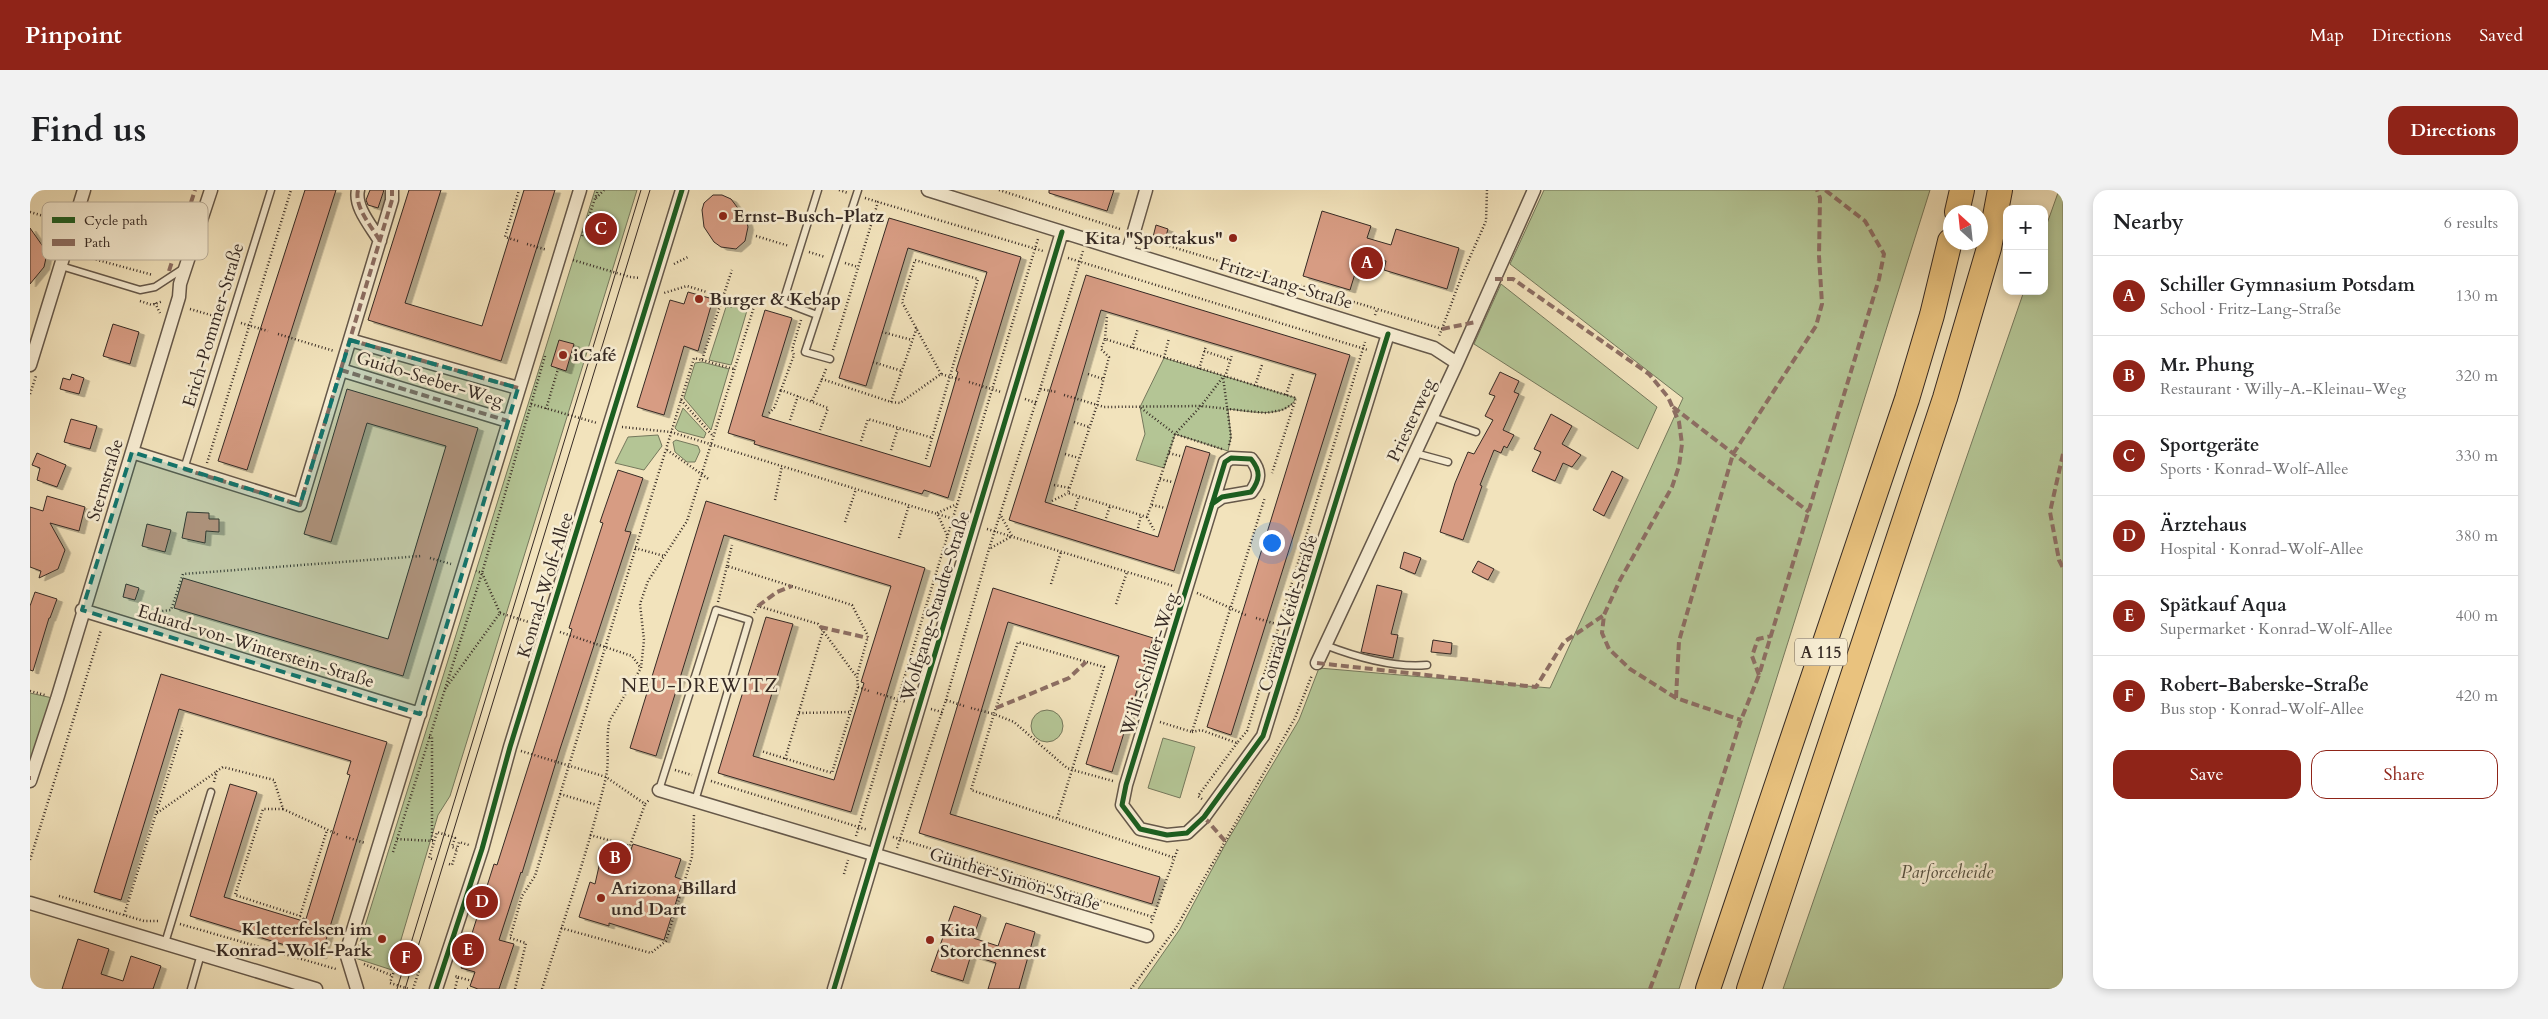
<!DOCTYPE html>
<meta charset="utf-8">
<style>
body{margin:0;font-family:Cardo,serif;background:#f2f2f2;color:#202124}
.controls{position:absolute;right:15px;top:15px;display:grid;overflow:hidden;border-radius:10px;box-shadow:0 2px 8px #0003}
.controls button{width:45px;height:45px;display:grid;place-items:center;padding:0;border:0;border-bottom:1px solid #e0e0e0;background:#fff;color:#202124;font:25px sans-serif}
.compass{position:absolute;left:1913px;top:15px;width:45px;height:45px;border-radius:50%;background:#fff;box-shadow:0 2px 8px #0003;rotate:333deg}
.you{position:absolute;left:1241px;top:352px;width:18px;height:18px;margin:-12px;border:4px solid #fff;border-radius:50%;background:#1a73e8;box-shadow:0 0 0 8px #1a73e833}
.badge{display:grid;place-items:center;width:32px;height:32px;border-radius:50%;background:#8f2418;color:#fff;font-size:16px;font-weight:700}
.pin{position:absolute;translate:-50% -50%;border:2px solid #fff;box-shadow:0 1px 5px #0006}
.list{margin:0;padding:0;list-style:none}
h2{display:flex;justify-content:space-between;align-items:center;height:65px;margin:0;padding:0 20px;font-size:21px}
h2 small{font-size:16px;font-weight:400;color:#757577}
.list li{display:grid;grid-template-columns:32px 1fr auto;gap:15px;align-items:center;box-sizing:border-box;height:80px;padding:0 20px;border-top:1px solid #e0e0e0}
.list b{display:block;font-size:19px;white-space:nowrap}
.list p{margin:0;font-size:16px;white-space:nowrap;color:#757577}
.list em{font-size:16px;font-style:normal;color:#757577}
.actions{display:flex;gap:10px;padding:15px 20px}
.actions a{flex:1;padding:11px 0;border:1px solid #8f2418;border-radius:15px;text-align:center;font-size:18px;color:#8f2418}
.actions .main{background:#8f2418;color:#fff}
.map{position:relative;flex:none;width:2033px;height:799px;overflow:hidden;border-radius:15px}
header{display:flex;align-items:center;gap:30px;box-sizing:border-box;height:70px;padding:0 25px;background:#8f2418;color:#fff}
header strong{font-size:24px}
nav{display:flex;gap:28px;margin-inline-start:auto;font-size:18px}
.intro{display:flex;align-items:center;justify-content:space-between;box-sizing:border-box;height:120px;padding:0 30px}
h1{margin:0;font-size:35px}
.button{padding:12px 22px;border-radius:15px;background:#8f2418;color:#fff;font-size:18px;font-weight:700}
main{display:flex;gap:30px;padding:0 30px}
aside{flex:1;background:#fff;border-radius:15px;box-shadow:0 2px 8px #0003}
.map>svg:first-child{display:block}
.green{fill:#b4c595;stroke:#75785c}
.building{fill:#d79c83;stroke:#362a24;filter:url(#shadow)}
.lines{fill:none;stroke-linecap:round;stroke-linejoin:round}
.service-casing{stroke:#65584a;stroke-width:9}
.minor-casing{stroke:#65584a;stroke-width:15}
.motorway-casing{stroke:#362a24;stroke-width:26}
.path{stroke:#362a24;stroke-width:2.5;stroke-dasharray:1 2.5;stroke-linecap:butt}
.service{stroke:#f7edd3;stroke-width:6}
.minor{stroke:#f7edd3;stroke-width:12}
.motorway{stroke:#e9c27e;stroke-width:24}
.tram{stroke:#362a24;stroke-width:1}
.quiet{stroke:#8d6e63;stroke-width:4;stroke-dasharray:8 4;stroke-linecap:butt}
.cycleway-casing{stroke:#f7edd3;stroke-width:8}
.cycleway{stroke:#1b5e20;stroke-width:5}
.marked{fill:#0f766e;fill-opacity:0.2;stroke:#0f766e;stroke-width:4;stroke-dasharray:10 6;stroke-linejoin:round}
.poi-dot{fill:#8f2418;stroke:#f7edd3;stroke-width:2}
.labels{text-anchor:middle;stroke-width:5;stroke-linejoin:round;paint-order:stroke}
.shield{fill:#f7edd3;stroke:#706458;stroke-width:1}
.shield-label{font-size:16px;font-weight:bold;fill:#362a24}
.poi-label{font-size:18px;font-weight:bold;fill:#362a24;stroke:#f7edd3;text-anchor:start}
.street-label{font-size:18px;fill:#362a24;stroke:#f7edd3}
.park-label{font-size:18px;font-style:italic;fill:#565140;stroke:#f7edd3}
.neighbourhood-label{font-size:19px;letter-spacing:1px;fill:#362a24;stroke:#f7edd3}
.key{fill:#f7edd3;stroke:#bdb29e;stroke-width:1}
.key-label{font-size:14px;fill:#362a24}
</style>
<header>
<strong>Pinpoint</strong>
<nav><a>Map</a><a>Directions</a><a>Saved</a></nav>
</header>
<div class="intro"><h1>Find us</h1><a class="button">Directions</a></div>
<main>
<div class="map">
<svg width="2033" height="799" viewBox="0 0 2033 799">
<defs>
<filter id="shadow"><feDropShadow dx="5.5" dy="3" stdDeviation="0" flood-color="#0004"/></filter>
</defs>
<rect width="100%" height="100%" fill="#f2e3bc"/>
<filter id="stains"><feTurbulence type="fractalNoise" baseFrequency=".004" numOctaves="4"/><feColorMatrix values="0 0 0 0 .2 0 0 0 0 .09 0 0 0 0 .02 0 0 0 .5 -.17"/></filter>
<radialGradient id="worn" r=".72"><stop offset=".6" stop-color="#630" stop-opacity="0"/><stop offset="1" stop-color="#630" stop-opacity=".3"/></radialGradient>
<path class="green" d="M565 0H607L420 606 408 625 362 780 325 768Z
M1514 0H1900L1649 799H1108L1150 739 1196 653 1269 530 1289 478 1520 498 1653 208 1480 74Z
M2029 0H2033V799H1753L1994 101H2014V42Z
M1471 94 1627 217 1608 259 1444 154Z
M696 117H718L701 175 679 170Z
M1134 168 1266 208C1255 230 1218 221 1198 219L1201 247 1198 261 1145 244 1134 278 1106 270 1115 244 1110 217Z
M672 172 699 179 681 240 654 208 665 173Z
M653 218 676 243 674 248 648 241 645 238Z
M628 245 632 256 614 280 585 273 598 247Z
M646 250 668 256 670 261 665 272H657L645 262 643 252Z
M0 503 27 509 0 591Z
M1001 536a16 16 0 1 1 32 0a16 16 0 1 1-32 0Z
M1133 548 1165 557 1150 608 1118 598Z"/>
<path class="building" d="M275 0H306L217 280 188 271Z
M340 0H354L348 18 338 15 336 10Z
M379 0H411L375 113 452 136 494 0H525L471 171 338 130Z
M1019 0H1084L1077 21 1019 3Z
M683 5H692L701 9 716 29 718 37 715 51 706 59 691 57 684 52 674 37 672 20 674 13Z
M1292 21 1341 36 1337 48 1361 55 1366 39 1429 58 1417 99 1354 80 1356 71 1331 64 1320 100 1273 86Z
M859 28 991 67 918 308 894 300 892 304 724 254 725 251 698 243 735 120 762 128 732 226 900 277 928 182 926 181 957 82 878 58 836 196 809 188Z
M1126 35 1138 39 1135 50 1123 47Z
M0 38 14 58 16 68 14 77 0 94Z
M1056 85 1320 165 1201 545 1177 537 1286 184 1071 120 1015 312 1128 347 1156 256 1180 263 1144 381 979 330Z
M658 102 683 109 668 161 654 156 634 225 607 217 640 110 654 114Z
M83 134 109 142 100 174 73 166Z
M529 150 544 154 536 181 521 176Z
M1470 182 1489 191 1484 202 1489 204 1473 240 1484 245 1477 258 1474 256 1471 263 1464 260 1450 295 1452 296 1433 350 1410 342 1425 293 1438 262 1444 264 1463 230 1455 226 1465 206 1459 204Z
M42 184 54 188 49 204 30 199 33 188 40 190Z
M317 199 448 238 373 486 144 418 153 388 358 449 416 256 337 233 301 352 274 344Z
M1521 224 1542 236 1532 254 1551 265 1542 277 1533 273 1525 291 1502 281 1511 262 1504 259Z
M41 229 67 236 60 259 34 252Z
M7 263 36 275 27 297 7 290 10 278 2 275Z
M588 280 613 288 595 341 601 342 530 559 492 683 491 682 469 750 484 754 469 799H448L440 796 445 782 431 778 464 674 467 675 542 439 539 438 573 333 570 332Z
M1582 281 1593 287 1574 326 1563 320Z
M17 306 55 317 49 341 20 333 35 360 28 379 9 388 11 381 0 377V317L13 321Z
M676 311 895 378 821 622 688 583 736 427 763 434 723 566 804 590 834 493 831 492 861 396 694 345 626 566 600 558Z
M157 322 179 323V329H189V342L176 341 175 353 152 348Z
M117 334 141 340 135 362 112 356Z
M1374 362 1391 368 1385 384 1370 378Z
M1448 371 1464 379 1458 390 1442 382Z
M96 394 109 398 105 410 93 407Z
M1347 395 1372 401 1361 444 1368 445 1363 468 1331 462Z
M963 398 1123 448 1082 582 1056 574 1089 466 978 432 920 624 1130 687 1122 714 889 643Z
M5 402 27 409 20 428H19L3 481 0 480V416Z
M1403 450 1422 453 1421 464 1401 462Z
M131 484 357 552 291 766 160 726 200 594 227 602 194 707 273 731V728L276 729 320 585 317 584 321 571 149 519 91 710 64 702Z
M574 654 600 662 603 654 651 669 645 687 653 690 634 750 579 733V736L549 727 560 692 565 694Z
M924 716 951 725 943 748 968 756 976 733 1005 742 989 799H958L966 773 941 765 933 791 901 781Z
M48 749 79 759 71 784 93 791 101 766 131 776 123 799H32Z"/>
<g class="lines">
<defs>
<path id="service" d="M31 76 110 100 125 97 154 78
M787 125 753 112 788 0
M800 169 775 162 828 0
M1402 227 1446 242
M1385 263 1418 272
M154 279 241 0
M1295 455C1326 467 1364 478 1397 475
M629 600 686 420 719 430 665 611
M135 753 181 602
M161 799 171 764"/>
<path id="minor" d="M328 0C324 17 342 37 350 51
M898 0 1391 154 1404 158 1427 173
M1098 62 1116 0
M320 150 488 198
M0 175 54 0
M311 180 478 231
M102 262 270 315 362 10V0
M1182 314 1192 307 1221 302C1230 290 1231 281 1221 269L1201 268 1195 272 1096 595 1092 615 1110 639 1137 645 1157 643 1174 627 1233 546 1358 144
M52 420 390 524
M1287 473 1427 173 1504 0
M0 591 27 509 149 107 150 94 181 0
M629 600 1117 746
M0 713 286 799
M327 799 316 763 550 0
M406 799 452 659 480 557 652 0
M804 799 1032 42"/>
<path id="motorway" d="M1927 22 1932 0
M1678 799 1877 209 1902 125 1920 51
M1719 799 1915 208 1959 58 1970 0"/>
</defs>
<use href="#service" class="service-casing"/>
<use href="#minor" class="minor-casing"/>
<use href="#motorway" class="motorway-casing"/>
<path class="path" d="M809 0 818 3
M969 0 1090 39
M566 8 574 0
M835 8 848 12
M0 22 30 31
M552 46 568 0
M726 46 759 56
M1116 49 1347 119
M488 51 475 47 489 0
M497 54 517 60
M779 62 795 67
M49 65 123 85
M1038 68 1338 160
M543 70 600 87 610 88
M815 73 828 77
M644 74 658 67
M693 107 702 80
M110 111 122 115 133 111
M125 113 130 123
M690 114 725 112
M160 119 191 128
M1345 125 1347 119 1412 139 1409 146
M771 130 762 160 764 165 751 200 798 218 790 240
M211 133 238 141
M1412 139 1432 85 1456 31 1457 0
M852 142 882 150
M248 144 304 161
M1075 149 1077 126
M1102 158 1108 138
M803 160 848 12 1013 61
M1174 161 1201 170
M1134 168 1139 148
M331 169 472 211
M672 170 704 179
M843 172 872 181
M796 179 792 189 861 212 870 213 911 184 931 190
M1169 179 1176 156
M1058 184 1073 189
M1195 187 1202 165
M939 192 971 202
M1225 196 1232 175
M1010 199 1053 61
M0 204 6 186
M1034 205 1074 217 1171 216 1236 223 1252 220 1263 214
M1256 205 1263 184
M995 209 1006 213
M651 210 683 246
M782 211 792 189
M861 212 887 137
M501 214 567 233
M1111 218 1145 244 1192 259
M516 219 528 179
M739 223 744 218 751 200
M760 230 768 206
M1044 232 1059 237
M592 237 641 242 930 331
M831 251 838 229 903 248
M1199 255 1201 247 1193 187 1171 216 1145 244 1117 327 1038 303 1067 215 1079 167 1071 159 1075 149 1266 208 1242 283
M637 260 680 290
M861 260 868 238
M1139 263 1150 266
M1035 264 1049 268
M896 269 948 89 885 70 872 112 911 184
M177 273 261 0
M1130 289 1142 292
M1024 295 1040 298
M745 310 752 276
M1022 311 1038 303
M1122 315 1135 318
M1045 319 1049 306
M1117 327 1124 340
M1076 328 1080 316
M815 332 826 299
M1108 338 1111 325
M957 339 1143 396
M917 345 907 323 927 314
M869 348 879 315
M605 358 634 366
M961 358 982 346 970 324
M400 368 421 374
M697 376 702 355
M1021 394 1031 362
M1167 403 1218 426
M688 412 697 376 822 415 838 446 827 486 828 497 802 583 731 561
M1086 414 1097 382
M470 423 505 434
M724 423 728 416 788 434 826 486
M108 424 141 420 153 384 391 366
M1226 428 1253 436
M530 442 602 466 610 477
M828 497 839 501
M415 499 470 423 452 383 446 381
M0 501 15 505
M847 503 876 512
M916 510 959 359 1010 199 1027 202
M941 518 964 524 941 600 1145 668
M901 519 912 522 916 510 934 516
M769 523 821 522
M1130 532 1162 542 1235 307
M1162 542 1171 540 1207 553 1217 541 1335 152
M399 547H402V650
M491 561 576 587 615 614 619 610
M755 569 793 441
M645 580 662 585
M681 591 838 640
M184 592 187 581 193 577 244 590 253 619 309 645
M530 604 567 615
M1172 609 1168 606 1207 553
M253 619H233L205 705 270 726 297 640
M127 623 186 582
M1027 628 1074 477 988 452 964 524 984 532 1037 578 1043 580 1083 591
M560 645 600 656 615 614
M826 646 1008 49
M316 647 335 653
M863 647 1123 727
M367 649 403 651
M867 658 912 522
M363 662 452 383 515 166
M402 669 399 668 407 642 425 648 422 657 427 659 429 652 439 655
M0 670 71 440
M419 674 422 675 427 659
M814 684 818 670
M29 706 114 731H130
M94 725 153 538
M1121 733 1148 658
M150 734 306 779
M531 738 621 763 636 751 662 667 664 625
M372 766H369L360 793 379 799
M334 774 363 786
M428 787 442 791
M383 799 392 772 388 771
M425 799 428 787 425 786
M437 799H439
M485 799 496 753 480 748 492 706 505 686 664 168 672 170 693 107 657 96 634 103
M512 799C534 729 559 659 576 587 580 568 575 548 580 530L611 478 614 450 610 414 618 391 657 331 728 104
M1101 799 1146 738 1265 528 1282 485"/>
<use href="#service" class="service"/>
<use href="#minor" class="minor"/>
<use href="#motorway" class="motorway"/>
<path class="tram" d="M367 799 611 0
M375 799 620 0"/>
<path class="quiet" d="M328 0C324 17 342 37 350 51
M139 81 165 0
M1465 89H1483L1619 184 1638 207 1649 232 1652 254 1649 276 1642 297 1590 390 1574 425 1572 443 1579 459 1600 479 1646 508 1711 530
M1412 139 1446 132
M320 150 488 198
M311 180 478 231
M1643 217 1779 322
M2033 264 2020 322 2029 370 2033 378
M154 279 270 315 362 10V0
M728 416 747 402 762 396
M790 437 838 448
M1287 473 1506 497 1534 452 1574 425
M1729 485 1722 466 1728 449 1741 446
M1646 508 1649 451 1703 264 1786 136 1792 114 1789 66 1790 8 1787 0
M966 518 1039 488 1056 472
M0 588H1
M1174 627 1195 651
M1620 799 1662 684 1711 530 1729 485 1849 89 1854 64 1835 31 1795 0"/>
<defs>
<path id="cycleway" d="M1182 314 1192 307 1221 302C1230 290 1231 281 1221 269L1201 268 1195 272 1096 595 1092 615 1110 639 1137 645 1157 643 1174 627 1233 546 1358 144
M406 799 452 659 480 557 652 0
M804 799 1032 42"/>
</defs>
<use href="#cycleway" class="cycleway-casing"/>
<use href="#cycleway" class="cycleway"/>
</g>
<path class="marked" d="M320 150 488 198 390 524 52 420 102 262 270 315Z"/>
<g class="poi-dot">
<circle cx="693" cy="26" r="5"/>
<circle cx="1203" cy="48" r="5"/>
<circle cx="669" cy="109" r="5"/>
<circle cx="533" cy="165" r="5"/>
<circle cx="571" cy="708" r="5"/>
<circle cx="352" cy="749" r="5"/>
<circle cx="900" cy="750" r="5"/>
</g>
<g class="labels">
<rect class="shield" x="1765" y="448.5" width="52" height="27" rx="4"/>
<g class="shield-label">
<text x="1791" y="468">A 115</text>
</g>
<g class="poi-label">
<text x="703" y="32">Ernst-Busch-Platz</text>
<text x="1193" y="54" text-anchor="end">Kita "Sportakus"</text>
<text x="679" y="115">Burger &amp; Kebap</text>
<text x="543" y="171">iCafé</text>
<text x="581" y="704">Arizona Billard<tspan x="581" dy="21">und Dart</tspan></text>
<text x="342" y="745" text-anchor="end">Kletterfelsen im<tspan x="342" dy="21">Konrad-Wolf-Park</tspan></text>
<text x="910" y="746">Kita<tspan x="910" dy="21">Storchennest</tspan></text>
</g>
<g class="street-label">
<text transform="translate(1256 93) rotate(17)" y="6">Fritz-Lang-Straße</text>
<text transform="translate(183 135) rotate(-73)" y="6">Erich-Pommer-Straße</text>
<text transform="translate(400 189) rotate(17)" y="6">Guido-Seeber-Weg</text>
<text transform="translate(1381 230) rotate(-65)" y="6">Priesterweg</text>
<text transform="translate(75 290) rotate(-73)" y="6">Sternstraße</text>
<text transform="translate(515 395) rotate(-73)" y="6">Konrad-Wolf-Allee</text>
<text transform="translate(905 416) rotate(-73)" y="6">Wolfgang-Staudte-Straße</text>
<text transform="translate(1258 423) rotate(-73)" y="6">Conrad-Veidt-Straße</text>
<text transform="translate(226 456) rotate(17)" y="6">Eduard-von-Winterstein-Straße</text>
<text transform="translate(1119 474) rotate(-72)" y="6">Willi-Schiller-Weg</text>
<text transform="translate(985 689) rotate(17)" y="6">Günther-Simon-Straße</text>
</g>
<g class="park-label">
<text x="1917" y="688">Parforceheide</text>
</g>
<g class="neighbourhood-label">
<text x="670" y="502">NEU-DREWITZ</text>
</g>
</g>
<rect x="12" y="12" width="166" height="58" rx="8" class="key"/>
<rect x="22" y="27" width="23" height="6" fill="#1b5e20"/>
<rect x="22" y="49" width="23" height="7" fill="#8d6e63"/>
<g class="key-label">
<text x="54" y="35">Cycle path</text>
<text x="54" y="57">Path</text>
</g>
<rect width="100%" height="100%" filter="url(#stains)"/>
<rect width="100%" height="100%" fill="url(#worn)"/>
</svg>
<div class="controls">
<button>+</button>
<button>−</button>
</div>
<svg class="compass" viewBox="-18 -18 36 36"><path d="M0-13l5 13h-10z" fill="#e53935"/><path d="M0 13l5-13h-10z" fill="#757577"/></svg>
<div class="you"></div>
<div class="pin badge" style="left:1337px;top:73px">A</div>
<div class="pin badge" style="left:585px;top:668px">B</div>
<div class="pin badge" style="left:571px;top:39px">C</div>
<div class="pin badge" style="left:452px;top:712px">D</div>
<div class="pin badge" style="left:438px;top:760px">E</div>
<div class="pin badge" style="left:376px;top:768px">F</div>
</div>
<aside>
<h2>Nearby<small>6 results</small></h2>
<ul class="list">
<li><span class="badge">A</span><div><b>Schiller Gymnasium Potsdam</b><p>School · Fritz-Lang-Straße</p></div><em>130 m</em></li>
<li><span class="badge">B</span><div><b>Mr. Phung</b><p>Restaurant · Willy-A.-Kleinau-Weg</p></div><em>320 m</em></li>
<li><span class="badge">C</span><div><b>Sportgeräte</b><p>Sports · Konrad-Wolf-Allee</p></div><em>330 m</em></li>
<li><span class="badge">D</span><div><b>Ärztehaus</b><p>Hospital · Konrad-Wolf-Allee</p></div><em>380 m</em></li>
<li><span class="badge">E</span><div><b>Spätkauf Aqua</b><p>Supermarket · Konrad-Wolf-Allee</p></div><em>400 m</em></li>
<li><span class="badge">F</span><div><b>Robert-Baberske-Straße</b><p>Bus stop · Konrad-Wolf-Allee</p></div><em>420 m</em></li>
</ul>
<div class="actions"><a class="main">Save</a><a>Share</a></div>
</aside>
</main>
